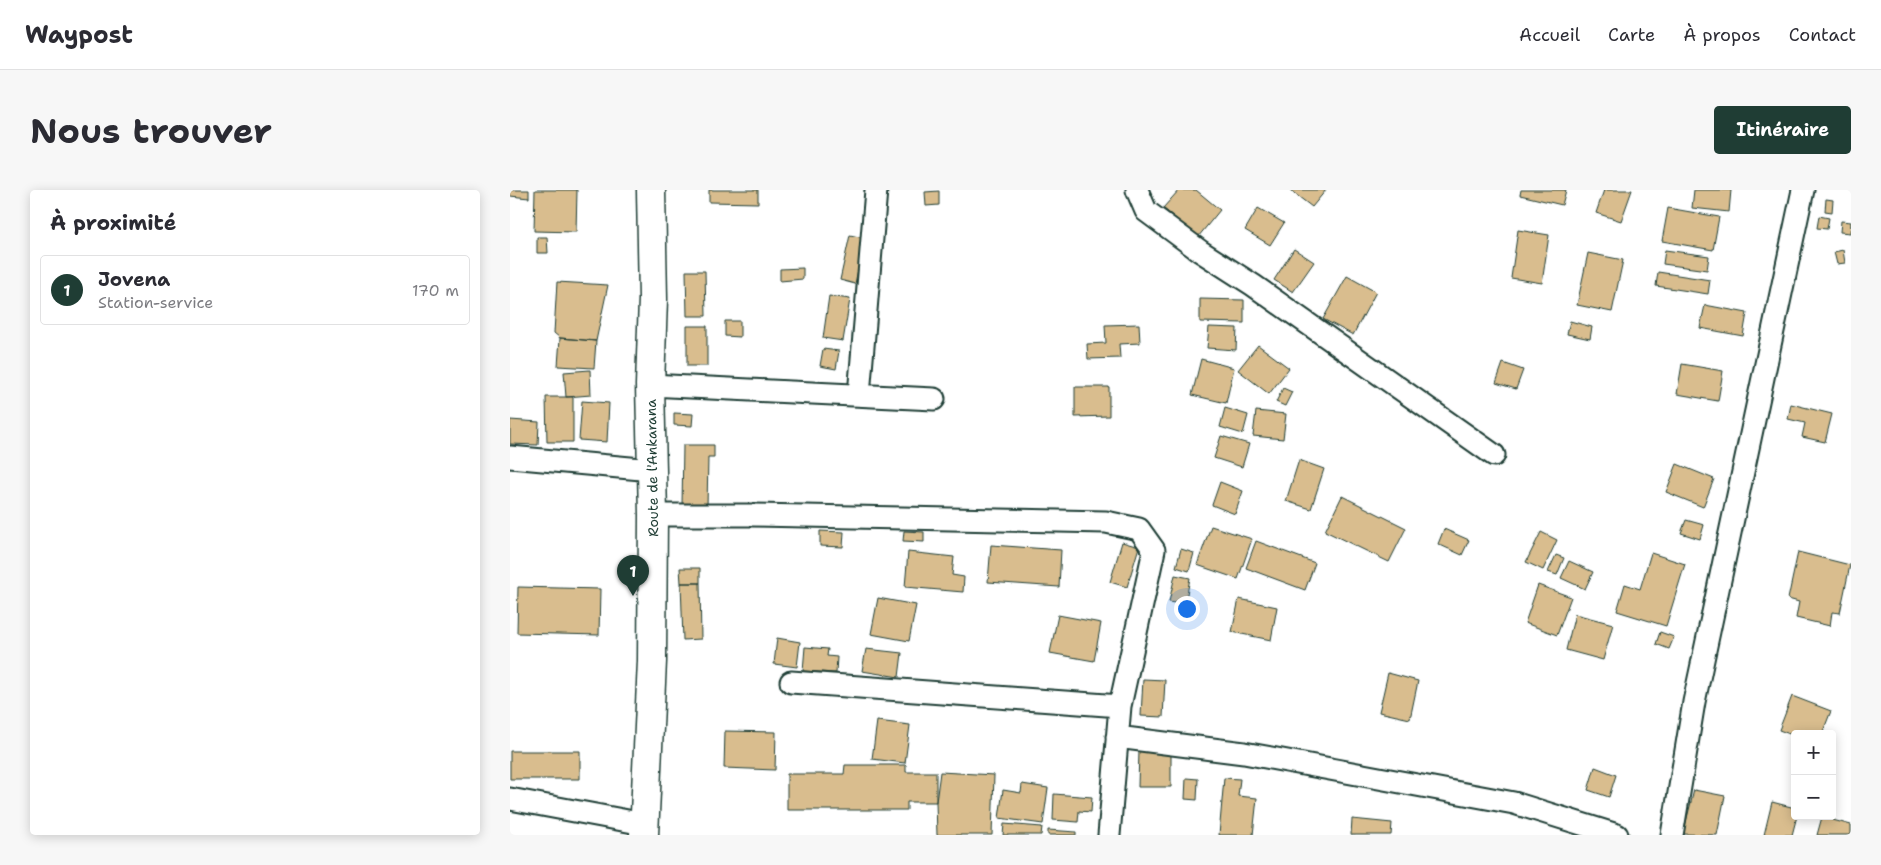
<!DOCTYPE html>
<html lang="fr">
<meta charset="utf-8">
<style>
body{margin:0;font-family:"Shantell Sans",sans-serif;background:#f7f7f7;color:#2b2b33}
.controls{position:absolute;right:15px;bottom:15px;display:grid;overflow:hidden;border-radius:5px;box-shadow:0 2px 12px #0003}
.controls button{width:45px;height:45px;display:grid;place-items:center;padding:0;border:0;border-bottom:1px solid #e1e1e2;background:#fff;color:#2b2b33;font:25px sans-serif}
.you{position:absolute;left:676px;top:418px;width:18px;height:18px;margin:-12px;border:4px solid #fff;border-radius:50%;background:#1a73e8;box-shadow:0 0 0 8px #1a73e833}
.badge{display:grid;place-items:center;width:32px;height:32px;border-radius:50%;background:#1f3d34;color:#fff;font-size:16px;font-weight:700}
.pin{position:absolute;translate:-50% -41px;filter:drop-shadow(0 1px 2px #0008)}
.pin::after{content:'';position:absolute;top:26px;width:18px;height:15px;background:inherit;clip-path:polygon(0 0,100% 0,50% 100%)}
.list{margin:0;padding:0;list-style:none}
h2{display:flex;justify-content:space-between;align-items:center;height:65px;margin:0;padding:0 20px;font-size:21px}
h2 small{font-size:16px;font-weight:400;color:#7c7c81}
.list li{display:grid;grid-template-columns:32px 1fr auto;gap:15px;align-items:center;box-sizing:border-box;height:70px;margin:0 10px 10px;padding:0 10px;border:1px solid #e1e1e2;border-radius:5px}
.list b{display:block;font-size:19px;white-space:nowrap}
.list p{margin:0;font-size:16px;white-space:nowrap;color:#7c7c81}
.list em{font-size:16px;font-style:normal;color:#7c7c81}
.map{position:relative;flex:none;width:1341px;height:645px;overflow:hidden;border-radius:5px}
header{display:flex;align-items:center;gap:30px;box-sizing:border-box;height:70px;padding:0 25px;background:#fff;border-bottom:1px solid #e1e1e2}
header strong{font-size:24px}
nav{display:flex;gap:28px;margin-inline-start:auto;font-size:18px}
.intro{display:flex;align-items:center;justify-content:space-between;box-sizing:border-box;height:120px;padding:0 30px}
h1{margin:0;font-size:35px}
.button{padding:12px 22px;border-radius:5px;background:#1f3d34;color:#fff;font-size:18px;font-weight:700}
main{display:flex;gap:30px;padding:0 30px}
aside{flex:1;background:#fff;border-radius:5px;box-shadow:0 2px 12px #0003}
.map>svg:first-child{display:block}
.building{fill:#d9bd8e;stroke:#1f3d34}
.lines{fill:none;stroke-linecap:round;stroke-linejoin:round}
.street-casing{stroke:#1f3d34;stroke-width:25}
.primary-casing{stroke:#1f3d34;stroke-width:31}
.street{stroke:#fff;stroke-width:21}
.primary{stroke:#fff;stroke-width:28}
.labels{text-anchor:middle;stroke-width:4;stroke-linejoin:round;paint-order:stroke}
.street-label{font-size:14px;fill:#1f3d34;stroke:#fff}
</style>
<header>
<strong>Waypost</strong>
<nav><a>Accueil</a><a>Carte</a><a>À propos</a><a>Contact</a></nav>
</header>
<div class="intro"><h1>Nous trouver</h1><a class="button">Itinéraire</a></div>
<main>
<aside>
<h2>À proximité<small></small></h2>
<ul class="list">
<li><span class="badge">1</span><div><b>Jovena</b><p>Station-service</p></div><em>170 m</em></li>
</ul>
</aside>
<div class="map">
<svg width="1341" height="645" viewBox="0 0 1341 645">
<rect width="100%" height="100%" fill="#fff"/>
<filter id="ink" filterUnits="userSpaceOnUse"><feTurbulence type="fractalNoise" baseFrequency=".02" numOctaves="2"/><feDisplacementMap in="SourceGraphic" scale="10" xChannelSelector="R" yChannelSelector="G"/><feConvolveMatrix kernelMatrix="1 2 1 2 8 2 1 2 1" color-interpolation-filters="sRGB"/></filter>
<g filter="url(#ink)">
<path class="building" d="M0 0H19V8L0 6Z
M25 0H67L66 42 24 41Z
M199 0H248V13L199 12Z
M669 0H686L710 20 688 47 653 18Z
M780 0H816L802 17Z
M1011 0H1056L1052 15 1010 5Z
M1094 0H1122L1111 31 1086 23Z
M1184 0H1221L1219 22 1182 18Z
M429 1V15L416 16 415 2Z
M1316 9 1323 10 1322 22 1315 21Z
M748 18 774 33 760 55 735 40Z
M1158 18 1209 27 1203 60 1152 51Z
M1309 26 1319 28 1317 39 1307 38Z
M1331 31 1341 32 1340 43 1330 42Z
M1008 40 1039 45 1032 93 1001 88Z
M340 45 354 48 345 94 330 90Z
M27 47H37L38 63H27Z
M784 59 804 72 783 102 764 90Z
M1155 60 1199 66 1197 80 1153 74Z
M1333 60 1335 73 1327 74 1324 62Z
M1078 63 1113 70 1102 122 1067 115Z
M293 78V89L270 91V79Z
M176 81H195L196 126H177Z
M1148 82 1200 90 1198 104 1146 96Z
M837 86 866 102 843 145 813 129Z
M47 92 98 95 86 151 50 148 44 143Z
M319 106 340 109 333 151 313 148Z
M690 109 734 110V133L690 132Z
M1195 115 1237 123 1233 146 1190 138Z
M215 131H230V147L215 146Z
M1060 131 1082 137 1080 149 1057 144Z
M629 134 630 153 609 154 610 168 578 169 577 154 596 153 595 135Z
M177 136H197V176H177Z
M699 137 727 138 726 160 697 158Z
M50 148 86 151 84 178 48 176Z
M748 155 779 178 759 204 728 180Z
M313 159 329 161 326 179 310 176Z
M691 169 724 178 716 213 682 205Z
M993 173 1013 180 1006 199 986 193Z
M1172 174 1213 181 1208 211 1167 204Z
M80 180 81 205 56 207 54 182Z
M565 197H599V226L565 227Z
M773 198 782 202 775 216 766 212Z
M36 207H63V252H37Z
M72 211 99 213 97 252 69 250Z
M1281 214 1322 224 1315 252 1292 247 1295 233 1278 229Z
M715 218 738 225 733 244 710 237Z
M746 221 776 224 773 249 743 246Z
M164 223 183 224 182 236 164 235Z
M0 230 29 232 28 255 0 254Z
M711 246 739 254 732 277 704 268Z
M173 255H204V267H198L197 317 172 316Z
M789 270 814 279 801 319 776 311Z
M1167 274 1204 289 1193 317 1156 302Z
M710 292 733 301 725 324 702 315Z
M832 306 896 338 879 372 815 341Z
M1176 330 1194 335 1190 349 1171 343Z
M701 336 742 349 728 389 687 375Z
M934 339 959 350 952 365 928 354Z
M310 341 334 342 333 357 310 356Z
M394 341 414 342V352L393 351Z
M1031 342 1047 350 1033 380 1016 372Z
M746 351 805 373 795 400 736 378Z
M612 352 629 357 617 397 600 392Z
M481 355 551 360 549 397 478 392Z
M671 359 684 363 679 381 666 377Z
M398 362 444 367 442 385 454 387 453 402 395 397Z
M1288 362 1340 375 1330 423 1322 422 1320 436 1286 428 1289 412 1278 409Z
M1141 363 1175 374 1156 436 1107 421 1115 394 1130 399Z
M1046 365 1054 368 1047 385 1038 382Z
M1059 371 1083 382 1075 399 1051 388Z
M170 378H190V393H171Z
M665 385 680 388 675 415 659 412Z
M171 393H190L191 449 173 450Z
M1028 395 1061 407 1047 445 1015 433Z
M8 397 90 399 89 445 7 443Z
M368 408 406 415 399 451 361 444Z
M729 409 767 417 761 450 722 442Z
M1065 424 1103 434 1093 470 1056 460Z
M548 425 591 433 584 471 540 463Z
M1150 442 1164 447 1159 459 1146 454Z
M267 448 290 452 287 477 264 474Z
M295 457 318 459 317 466 327 467 326 483 293 481Z
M356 459 392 463 389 487 352 481Z
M878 483 908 491 900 529 869 522Z
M633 489 655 490 653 527 631 526Z
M1282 506 1321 521 1312 544H1285V546L1269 540Z
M367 531 400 535 395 573 362 569Z
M215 541 266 542 265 580 214 578Z
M629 560 661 561V597H628Z
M0 561H70V589H0Z
M335 575H396V582H426V612H397V620H277V584H334Z
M1085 577 1106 585 1099 607 1078 600Z
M430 582 484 585 482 645H427L426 612Z
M676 588 688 589 687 610 675 609Z
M714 588 730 589 728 606 747 608 743 645H709Z
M512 594 538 598 533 634 489 628 493 600 511 603Z
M1184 600 1215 606 1207 645 1173 644Z
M544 604 582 607 581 622 569 621 568 632 543 630Z
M1262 612 1285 618V626H1287L1282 645H1254Z
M1312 627 1341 635V645H1307Z
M842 629 882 633 881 645H841Z
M494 634 532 637 531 645H493Z
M538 640 566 642V645H538Z"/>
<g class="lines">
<defs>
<path id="street" d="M627 0 636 21 690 61 743 95 984 265
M140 195 424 209
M349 205 366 0
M0 267 142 280
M143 325H242L596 332 629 339 644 360 610 516 599 645
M281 492 610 516
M607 547 734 563 1004 613 1107 645
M0 609 134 634
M1162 645 1184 512 1293 0"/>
<path id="primary" d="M134 645 142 471 143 325 140 195 143 109 141 0"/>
</defs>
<use href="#street" class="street-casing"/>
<use href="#primary" class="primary-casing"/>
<use href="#street" class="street"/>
<use href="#primary" class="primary"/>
</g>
</g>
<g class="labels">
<g class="street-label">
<text transform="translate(142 278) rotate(-91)" y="5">Route de l'Ankarana</text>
</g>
</g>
</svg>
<div class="controls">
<button>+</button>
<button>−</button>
</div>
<div class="you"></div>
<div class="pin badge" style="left:123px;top:406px">1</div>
</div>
</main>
